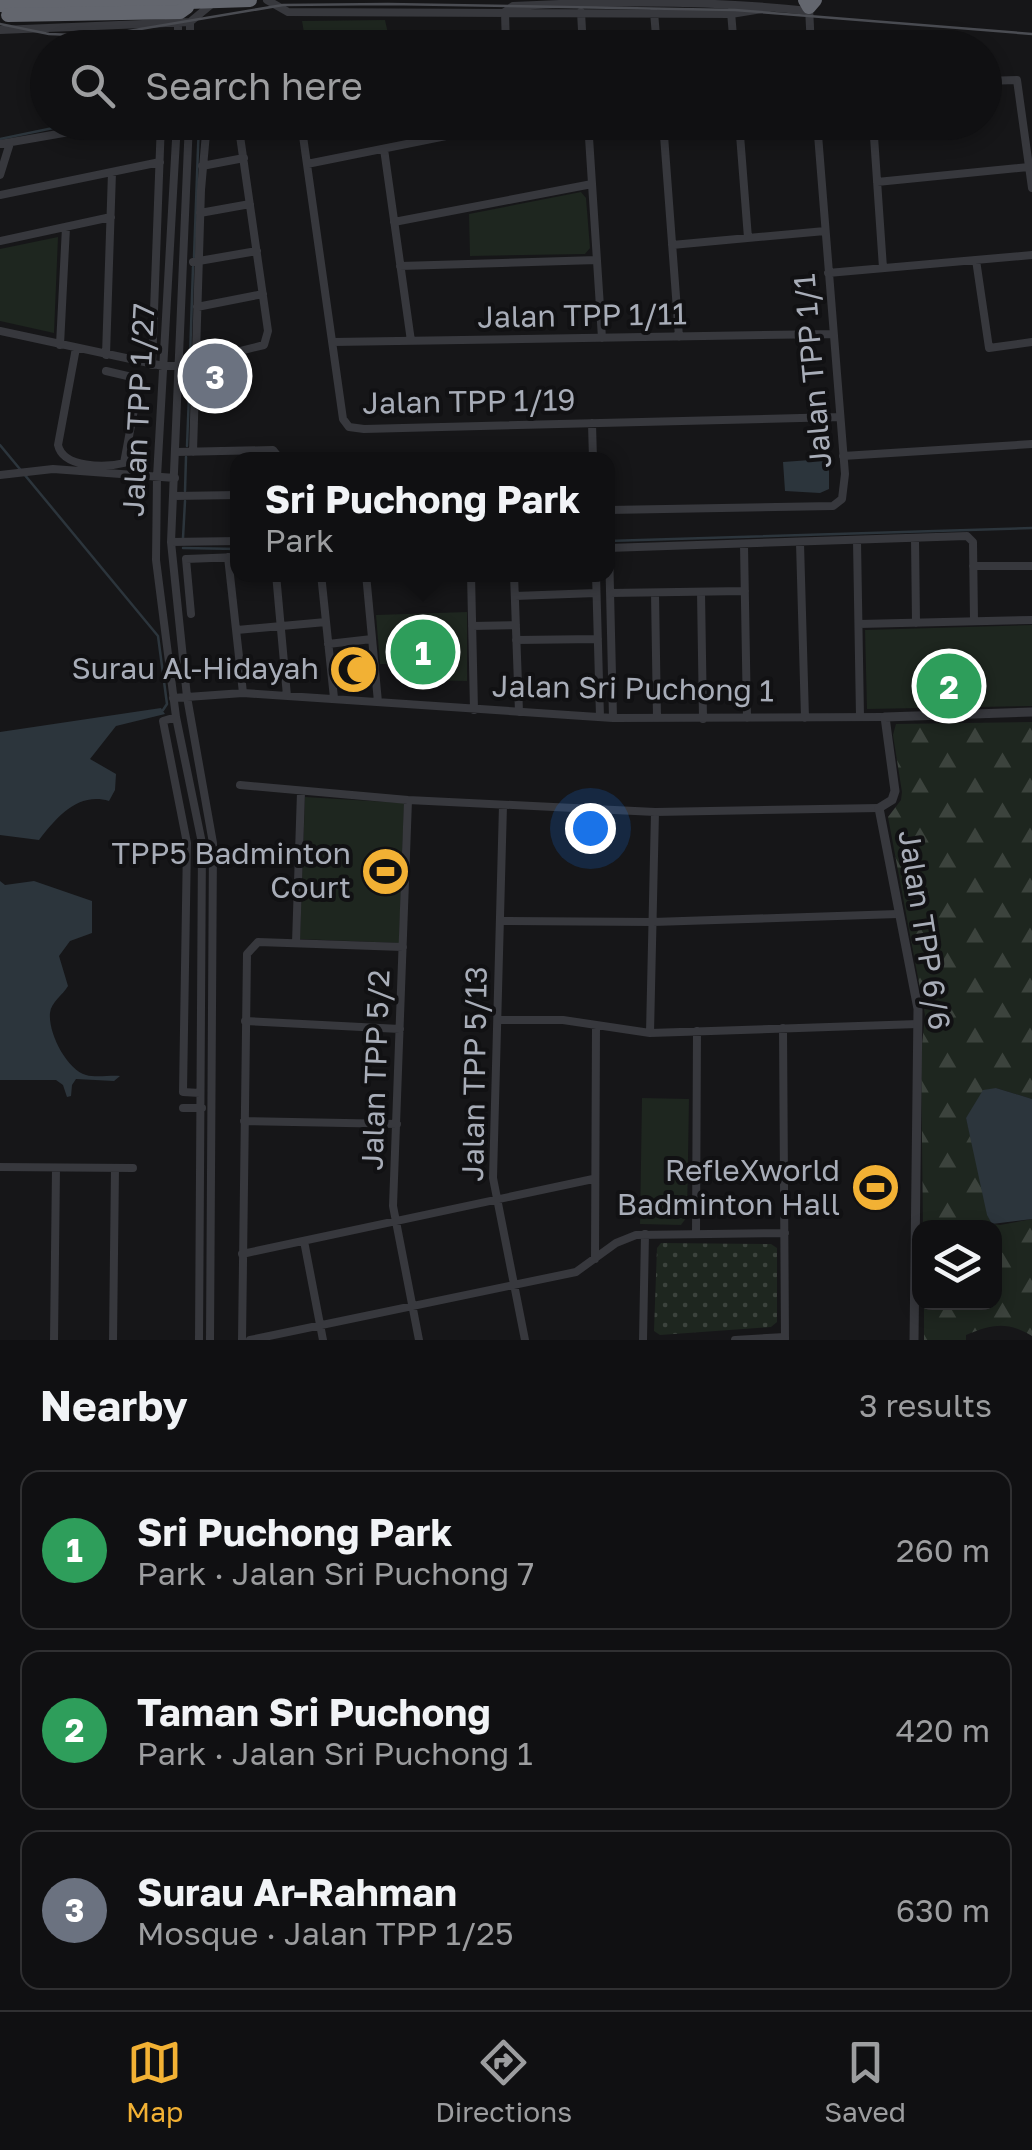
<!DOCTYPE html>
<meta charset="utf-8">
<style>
body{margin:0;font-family:"Golos Text",sans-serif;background:#19191b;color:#f1f3f6}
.controls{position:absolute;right:30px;bottom:30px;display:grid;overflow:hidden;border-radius:20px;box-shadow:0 5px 15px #0003}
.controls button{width:90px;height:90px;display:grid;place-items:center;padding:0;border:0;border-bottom:2px solid #303032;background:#101012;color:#f1f3f6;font:50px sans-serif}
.you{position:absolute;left:590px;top:828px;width:35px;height:35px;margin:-25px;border:8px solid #fff;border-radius:50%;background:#1a73e8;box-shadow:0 0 0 15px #1a73e833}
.badge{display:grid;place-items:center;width:65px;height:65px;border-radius:50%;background:#f2b134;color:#fff;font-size:32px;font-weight:700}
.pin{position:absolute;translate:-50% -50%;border:5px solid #fff;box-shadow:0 2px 10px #0006}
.popup{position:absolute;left:230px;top:452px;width:385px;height:130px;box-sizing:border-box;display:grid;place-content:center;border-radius:20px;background:#101012;filter:drop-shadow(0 2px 8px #0005);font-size:32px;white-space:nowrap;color:#9c9d9f}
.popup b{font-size:38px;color:#f1f3f6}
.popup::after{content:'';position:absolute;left:50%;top:100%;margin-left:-20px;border:20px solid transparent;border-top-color:#101012}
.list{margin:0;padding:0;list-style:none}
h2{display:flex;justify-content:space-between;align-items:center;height:130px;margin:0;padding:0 40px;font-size:42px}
h2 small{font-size:32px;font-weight:400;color:#9c9d9f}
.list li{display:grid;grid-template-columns:65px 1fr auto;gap:30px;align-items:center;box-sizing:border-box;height:160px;margin:0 20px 20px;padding:0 20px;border:2px solid #303032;border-radius:20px}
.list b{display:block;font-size:38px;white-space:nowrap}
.list p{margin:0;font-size:32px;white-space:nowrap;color:#9c9d9f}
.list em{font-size:32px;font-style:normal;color:#9c9d9f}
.icon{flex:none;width:55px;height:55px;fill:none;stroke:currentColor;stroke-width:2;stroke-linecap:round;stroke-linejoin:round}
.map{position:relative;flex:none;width:1032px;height:1340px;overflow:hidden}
.search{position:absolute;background:#101012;box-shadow:0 5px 15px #0003;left:30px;right:30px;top:30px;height:110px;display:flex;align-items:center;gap:25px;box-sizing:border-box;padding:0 35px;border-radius:55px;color:#9c9d9f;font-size:38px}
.sheet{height:670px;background:#101012}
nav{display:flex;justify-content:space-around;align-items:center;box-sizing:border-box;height:140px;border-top:2px solid #303032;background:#101012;font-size:28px;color:#9c9d9f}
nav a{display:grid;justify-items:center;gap:5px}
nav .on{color:#f2b134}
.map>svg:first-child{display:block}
.grass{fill:url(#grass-dots)}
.forest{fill:url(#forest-firs)}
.green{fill:#1e261f}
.water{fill:#2c353c}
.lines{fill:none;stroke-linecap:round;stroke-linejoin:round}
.stream{stroke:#2c353c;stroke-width:2.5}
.minor{stroke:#37383d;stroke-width:8}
.tertiary{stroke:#37383d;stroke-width:9}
.motorway{stroke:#63666e;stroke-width:14}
.tram{stroke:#4a4c52;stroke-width:2.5}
.motorway-bridge{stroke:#63666e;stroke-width:14}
.labels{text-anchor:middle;stroke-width:8;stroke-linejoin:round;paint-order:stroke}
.street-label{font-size:30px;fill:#a8adb8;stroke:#111113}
.poi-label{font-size:30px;fill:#a8adb8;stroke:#111113;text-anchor:end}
</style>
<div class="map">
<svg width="1032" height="1340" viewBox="0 0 1032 1340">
<defs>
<pattern id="grass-dots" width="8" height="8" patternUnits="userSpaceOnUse" patternTransform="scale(2.5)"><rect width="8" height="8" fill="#1e261f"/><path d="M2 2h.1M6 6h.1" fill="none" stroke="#3c433d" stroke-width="1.8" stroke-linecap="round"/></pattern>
<pattern id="forest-firs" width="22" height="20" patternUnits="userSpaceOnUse" patternTransform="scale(2.5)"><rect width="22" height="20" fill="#1e261f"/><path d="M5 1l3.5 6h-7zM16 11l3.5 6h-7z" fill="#3c433d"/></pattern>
</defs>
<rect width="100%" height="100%" fill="#161618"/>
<path class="grass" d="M661 1243 771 1244 777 1248V1322L771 1327 660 1335 654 1331 657 1248Z"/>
<path class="forest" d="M1032 722V1099L996 1088 966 1118 992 1224 1000 1225 1032 1219V1336C1007 1321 992 1324 966 1335V1340H924V1303L994 1302V1228L923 1227 921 1055 925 1015 888 817 901 800 902 792 893 735 896 724Z"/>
<path class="green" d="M385 20 391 47H337L333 33 305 38 302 21Z
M581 192 586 198 590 248 585 254 470 256 469 214Z
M58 237 54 333 0 321V249Z
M467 612V681L425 680V665L380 664 376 615Z
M1032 625V706L867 709 865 630Z
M305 797 404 803 399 943 300 939Z
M642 1098 689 1099 687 1217 681 1225 640 1224Z"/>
<path class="water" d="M824 459 829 463V489L820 493 785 491 783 462Z
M161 708 165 714 116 726 90 759 116 774 115 790 109 801C78 792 57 817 39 840L0 835V732Z
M0 881 5 885 34 881 92 901V933L70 941 59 956 68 986C63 995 51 1002 50 1013 48 1033 67 1070 86 1075 96 1078 110 1075 120 1076L114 1081 76 1079 72 1085 71 1096 67 1097 63 1085 56 1080H0Z
M996 1088 1032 1099V1219L992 1224 987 1215 966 1118 983 1090Z"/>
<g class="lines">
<path class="stream" d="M0 139 82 122
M194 257 199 122
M190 358 193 267
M0 445 158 636 167 704 163 710
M187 446 190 369
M185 491 186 457
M183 538 185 501
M608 541 1032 528
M183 548 238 549"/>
<path class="minor" d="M267 0 288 12 731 14 769 8
M809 7 811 48
M505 12 513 6C611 1 712 0 809 11
M505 12 506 48
M581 12 583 48
M654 12 657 48
M731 12 734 48
M190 22V48
M0 30 190 22 213 3
M178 48V23
M984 81 1017 80 1032 188
M177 122 157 477 156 560 176 717 202 843 199 1340
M189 122 171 542 187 697 213 843 210 1340
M301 122 343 419 349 427 364 429 839 417
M588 122 602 338
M663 122 679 337
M739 122 748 238
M873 122 883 268
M0 144 127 122
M384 149 411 341
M307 164 516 122
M202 166 244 158
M0 175 10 143
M877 182 1029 167
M0 195 160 162
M200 213 250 204
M394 222 592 184
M0 241 111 217
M672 245 825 231
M976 260 989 348 1032 342
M193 262 257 251
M400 266 597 260
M828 273 1032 255
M197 307 263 294
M0 331 163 366 188 364 264 345 268 331 238 122
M333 342 832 334
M60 345 66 227
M76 348 58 445C63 468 105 468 124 463L139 383 136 378 106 371
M106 355 112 172
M152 365 161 122
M592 423 593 460
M176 452 273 450 281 460
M193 452 201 190 207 122
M843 456 1032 444
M0 475 53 469 175 478
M174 496 238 495
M608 510 833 506 842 499 845 474 817 122
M915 538 916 623
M857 541 860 717
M171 542 238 541
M800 543 805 718
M744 545 747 718
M608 548 967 536 973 542 974 621
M609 548 613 718
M228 557 243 693
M973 566H1032
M276 574 287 696
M321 574 334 698
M366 574 378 702
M471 574 474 710
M514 574 519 712
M596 574 600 717
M701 592 703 719
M610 593 745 591
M655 593 657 718
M515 596 596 593
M191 614 186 559 238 557
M859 624 1032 620
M472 626 516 625
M237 630 326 622
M516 640 598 639
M328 644 372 639
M173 698 243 693 613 718 885 717
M176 717 163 721 187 843 183 1092 200 1093
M240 785 408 800 655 812 879 808
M408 800 393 1206 419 1340
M503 805 493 1178 525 1340
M501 921 653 922 898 914
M296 943 301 792
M499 1020H563L650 1033 918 1024
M245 1021 400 1029
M783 1028 785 1340
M650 1033 655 812
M183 1108H202
M244 1121 397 1124
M0 1167 133 1168
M696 1234 697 1031
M304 1241 323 1340
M242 1254 593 1179
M595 1259 596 1026
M54 1340 56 1168
M113 1340 115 1168
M242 1340 247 954 258 942 403 947
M250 1340 576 1272 616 1243 636 1235 785 1233
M643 1340 645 1234
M735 1340 785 1337"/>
<path class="tertiary" d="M914 1340 918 1009 879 808 892 800 895 791 885 717 1032 712"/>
<path class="motorway" d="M805 0 809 7 815 0
M0 5 33 7 250 0"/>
<path class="tram" d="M0 24 49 34 99 36 283 5 388 4 735 10 1032 34"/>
<path class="motorway-bridge" d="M8 15 180 12 187 7 189 0"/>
</g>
<defs>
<symbol id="mosque-disc" viewBox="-11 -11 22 22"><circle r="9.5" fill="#f2b134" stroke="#111113"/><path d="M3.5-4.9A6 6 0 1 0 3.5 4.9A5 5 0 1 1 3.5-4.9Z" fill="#111"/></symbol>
<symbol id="stadium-disc" viewBox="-11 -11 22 22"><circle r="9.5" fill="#f2b134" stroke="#111113"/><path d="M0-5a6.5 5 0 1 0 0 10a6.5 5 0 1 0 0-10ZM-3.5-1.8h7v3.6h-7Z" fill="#111"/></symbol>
</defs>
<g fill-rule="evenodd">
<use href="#mosque-disc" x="326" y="642" width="55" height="55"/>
<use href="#stadium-disc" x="358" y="844" width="55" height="55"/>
<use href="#stadium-disc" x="848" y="1160" width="55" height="55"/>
</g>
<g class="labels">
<g class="street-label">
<text transform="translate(582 316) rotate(-1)" y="10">Jalan TPP 1/11</text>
<text transform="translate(813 371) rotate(-95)" y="10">Jalan TPP 1/1</text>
<text transform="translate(469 402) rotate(-1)" y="10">Jalan TPP 1/19</text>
<text transform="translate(139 410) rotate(-87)" y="10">Jalan TPP 1/27</text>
<text transform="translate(633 689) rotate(1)" y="10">Jalan Sri Puchong 1</text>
<text transform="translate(924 930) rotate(81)" y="10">Jalan TPP 6/6</text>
<text transform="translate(376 1070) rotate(-88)" y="10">Jalan TPP 5/2</text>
<text transform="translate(475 1074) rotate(-89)" y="10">Jalan TPP 5/13</text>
</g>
<g class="poi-label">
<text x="319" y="679">Surau Al-Hidayah</text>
<text x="351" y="864">TPP5 Badminton<tspan x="351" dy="34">Court</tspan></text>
<text x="840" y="1181">RefleXworld<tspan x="840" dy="34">Badminton Hall</tspan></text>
</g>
</g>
</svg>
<div class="controls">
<button><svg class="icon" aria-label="layers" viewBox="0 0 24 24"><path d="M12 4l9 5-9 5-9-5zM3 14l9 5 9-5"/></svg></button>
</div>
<div class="you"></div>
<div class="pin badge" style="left:423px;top:652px;background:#2e9e5b">1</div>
<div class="popup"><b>Sri Puchong Park</b>Park</div>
<div class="pin badge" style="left:949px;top:686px;background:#2e9e5b">2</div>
<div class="pin badge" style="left:215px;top:376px;background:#6b7280">3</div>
<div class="search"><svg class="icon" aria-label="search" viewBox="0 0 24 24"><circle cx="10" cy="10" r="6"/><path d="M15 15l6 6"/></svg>Search here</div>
</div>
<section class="sheet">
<h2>Nearby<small>3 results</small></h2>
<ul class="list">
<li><span class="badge" style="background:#2e9e5b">1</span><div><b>Sri Puchong Park</b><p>Park · Jalan Sri Puchong 7</p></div><em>260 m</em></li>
<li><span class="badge" style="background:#2e9e5b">2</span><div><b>Taman Sri Puchong</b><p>Park · Jalan Sri Puchong 1</p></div><em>420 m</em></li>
<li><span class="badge" style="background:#6b7280">3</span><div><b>Surau Ar-Rahman</b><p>Mosque · Jalan TPP 1/25</p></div><em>630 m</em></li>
</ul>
</section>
<nav>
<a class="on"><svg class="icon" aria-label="map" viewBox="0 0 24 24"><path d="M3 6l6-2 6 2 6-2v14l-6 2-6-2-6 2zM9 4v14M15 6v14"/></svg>Map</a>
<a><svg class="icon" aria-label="directions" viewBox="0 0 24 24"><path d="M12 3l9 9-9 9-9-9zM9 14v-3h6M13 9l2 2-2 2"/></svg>Directions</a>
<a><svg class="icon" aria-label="saved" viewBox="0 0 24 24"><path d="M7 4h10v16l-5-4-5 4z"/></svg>Saved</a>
</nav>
